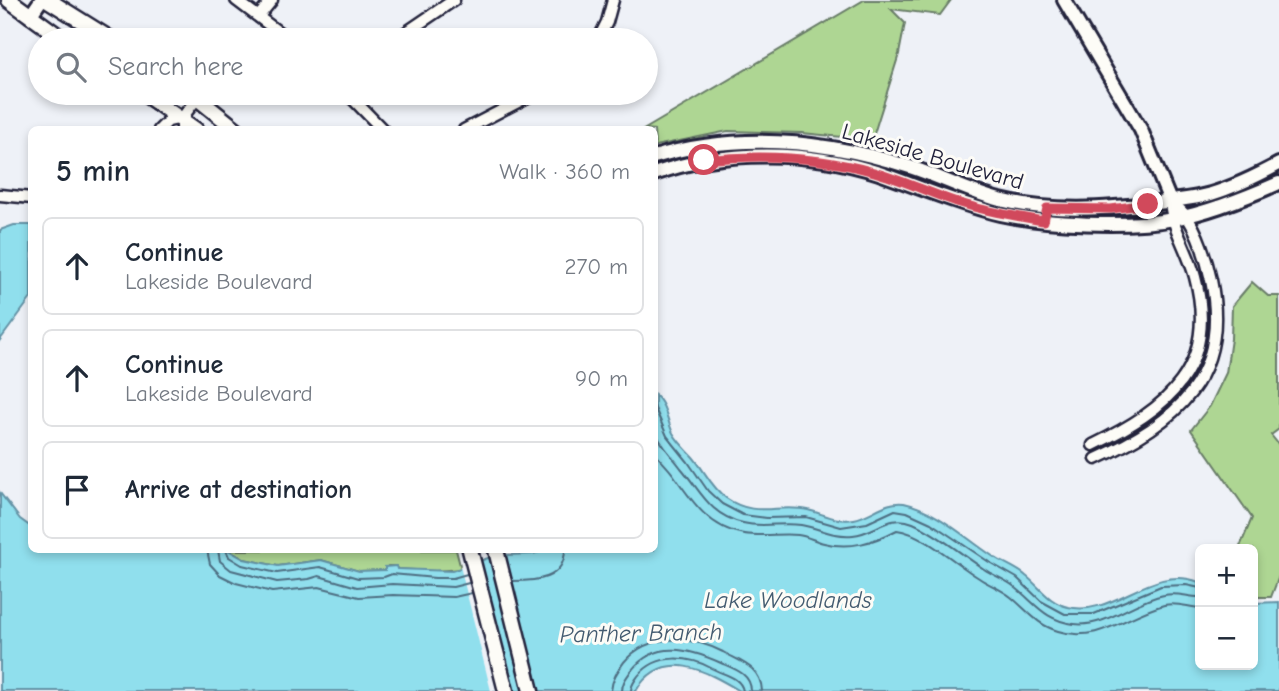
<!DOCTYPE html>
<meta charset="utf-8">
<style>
body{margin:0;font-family:"Comic Neue",sans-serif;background:#f6f6f7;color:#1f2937}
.controls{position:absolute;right:21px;bottom:21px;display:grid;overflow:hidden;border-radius:10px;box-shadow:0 4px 10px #0003}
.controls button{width:63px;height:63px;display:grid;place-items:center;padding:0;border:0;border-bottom:2px solid #e0e1e3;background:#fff;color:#1f2937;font:35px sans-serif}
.stop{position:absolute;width:21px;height:21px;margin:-16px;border:5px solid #d1495b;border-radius:50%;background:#fff}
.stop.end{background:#d1495b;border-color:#fff;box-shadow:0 2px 7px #0008}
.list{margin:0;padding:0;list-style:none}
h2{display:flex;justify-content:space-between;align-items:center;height:91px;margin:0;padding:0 28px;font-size:30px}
h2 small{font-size:23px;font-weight:400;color:#747a83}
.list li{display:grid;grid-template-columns:46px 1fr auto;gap:21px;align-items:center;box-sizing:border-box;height:98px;margin:0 14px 14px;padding:0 14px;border:2px solid #e0e1e3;border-radius:10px}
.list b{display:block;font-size:26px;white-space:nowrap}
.list p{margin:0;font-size:23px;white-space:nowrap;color:#747a83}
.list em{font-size:23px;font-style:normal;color:#747a83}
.icon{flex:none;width:38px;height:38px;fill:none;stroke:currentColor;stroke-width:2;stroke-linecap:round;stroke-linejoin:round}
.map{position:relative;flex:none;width:1279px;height:691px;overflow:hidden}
.search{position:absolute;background:#fff;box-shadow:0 4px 10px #0003;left:28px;top:28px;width:630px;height:77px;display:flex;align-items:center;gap:18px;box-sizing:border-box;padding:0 24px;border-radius:38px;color:#747a83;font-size:26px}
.panel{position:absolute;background:#fff;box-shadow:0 4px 10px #0003;left:28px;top:126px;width:630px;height:427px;border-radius:10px}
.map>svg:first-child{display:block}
.green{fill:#aed693;stroke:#687c67;stroke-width:2}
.water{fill:#90dfed;stroke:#6493a6;stroke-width:2}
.pier{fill:#eef1f7}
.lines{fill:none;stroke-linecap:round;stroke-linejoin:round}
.shore{stroke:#4e6e82;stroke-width:2}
.minor-casing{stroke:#22223b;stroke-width:15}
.tertiary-casing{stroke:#22223b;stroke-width:18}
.secondary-casing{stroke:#22223b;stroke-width:19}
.minor{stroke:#fdfcf7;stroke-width:10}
.tertiary{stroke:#fdfcf7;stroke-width:12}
.secondary{stroke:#fdfcf7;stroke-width:14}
.route{stroke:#d1495b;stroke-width:9}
.labels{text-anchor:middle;stroke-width:6;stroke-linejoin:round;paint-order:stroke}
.street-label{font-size:23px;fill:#22223b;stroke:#fdfcf7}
.water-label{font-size:24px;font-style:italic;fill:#435b70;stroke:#fdfcf7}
</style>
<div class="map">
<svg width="1279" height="691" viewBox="0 0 1279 691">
<rect width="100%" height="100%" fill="#eef1f7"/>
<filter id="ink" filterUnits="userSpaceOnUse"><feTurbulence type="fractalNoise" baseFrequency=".0143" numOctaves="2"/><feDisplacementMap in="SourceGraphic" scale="14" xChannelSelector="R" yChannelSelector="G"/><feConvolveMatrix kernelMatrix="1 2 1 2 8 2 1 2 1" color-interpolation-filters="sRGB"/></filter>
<g filter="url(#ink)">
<path class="green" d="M864 0H951L940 15 891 9 905 23 899 54 872 140 802 133 728 131 655 146 654 130 645 129Z
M1252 282 1268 296H1279V429L1271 435 1279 445V576L1271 597H1253V549H1239L1252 518 1191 430 1210 406 1226 373 1231 339 1232 306Z
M228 550H456L461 569 435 571 397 569 396 566H388L385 570 359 571 321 560 278 566 244 559Z"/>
<path class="water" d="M14 225H31V298L0 340V230Z
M655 395C666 404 667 421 673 433 678 442 686 449 693 457 705 471 711 487 726 498 756 519 778 503 808 510 824 514 837 522 854 519 871 516 886 500 904 503 937 510 966 539 994 557 1005 564 1017 568 1026 576 1040 587 1049 603 1068 607 1115 618 1150 563 1199 582L1200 665H1253V603L1279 602V691H740C706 671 663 646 636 691H0V493L20 519 31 527 32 550H228L244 559 278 566 321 560 359 571 385 570V567L396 566 397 569 452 571 488 558 505 555 533 554 546 550H654Z"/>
<path class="pier" d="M479 557 512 691H491L460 566Z"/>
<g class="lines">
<path class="shore" d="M654 406 667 436 688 462 708 491 722 504 743 515 767 518 806 517 841 527 867 523 895 510 907 512 931 523 989 562 1017 578 1041 601 1065 614H1094L1161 586 1186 585 1200 588
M654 429C660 445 671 454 681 468 701 491 709 515 743 523 762 528 781 522 801 525 819 528 833 537 853 535 876 533 889 513 913 523 938 534 961 554 984 569 994 576 1007 580 1016 588 1037 605 1045 620 1074 624 1107 628 1132 601 1164 595 1177 592 1187 597 1200 597
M654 452C661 461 669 468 675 477 693 503 711 529 744 534 764 537 781 533 798 535 807 536 815 541 824 543 850 550 874 542 897 530 923 533 956 564 979 578 989 585 1001 589 1011 597 1027 610 1037 625 1058 631 1098 644 1127 615 1164 605 1177 602 1187 607 1200 608
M207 550 210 564 220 575 236 583 272 592 319 587 359 597 393 595 454 597 472 593
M218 550 220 561 231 570 277 582 309 579 319 576 357 587 392 584 453 587 469 583
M226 550 229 557 242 565 277 573 320 567 358 578 384 577 392 574 435 578H453L467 574
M513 581C536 581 564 580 565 550
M611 691C612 679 617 672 624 662 649 632 692 636 723 652 741 662 761 667 762 691
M622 691C622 683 626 678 631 671 656 639 690 649 721 663 735 669 751 674 751 691
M631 691C631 685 634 682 638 676 657 652 690 656 713 669 724 675 741 677 743 691"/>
<defs>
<path id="minor" d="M236 0 289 40
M259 16 272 0
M395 40 454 0
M598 40 607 22 613 0
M347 93 383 130
M159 130 168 121 182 118
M182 130V118L198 97
M464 130 535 93
M0 195 32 198
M1093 445C1168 409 1219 367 1195 277 1188 250 1172 229 1170 201
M1096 459C1177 422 1231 377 1211 280 1207 261 1198 231 1186 216 1182 210 1175 206 1170 201"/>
<path id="tertiary" d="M1064 0 1141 130 1170 201
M30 16 41 0
M654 157C740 131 826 140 910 167 941 177 969 192 1000 200 1052 213 1106 209 1158 203 1176 200 1194 199 1211 194 1234 187 1257 176 1279 164
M654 174C724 149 808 150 879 173 919 187 958 204 1000 214 1045 224 1128 228 1174 219 1210 212 1245 198 1279 183"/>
<path id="secondary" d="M9 0 64 40
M48 0 112 40
M143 93 196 130
M191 93 237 130
M470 550 506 691
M496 550 531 691"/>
</defs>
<use href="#minor" class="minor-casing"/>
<use href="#tertiary" class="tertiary-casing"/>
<use href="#secondary" class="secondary-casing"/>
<use href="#minor" class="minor"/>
<use href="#tertiary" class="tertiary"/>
<use href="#secondary" class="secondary"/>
</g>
</g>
<g class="lines" filter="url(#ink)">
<path class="route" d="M704 160C762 154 817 156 874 172 903 180 931 194 960 203 987 212 1015 216 1044 221L1047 208 1111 209 1148 204"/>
</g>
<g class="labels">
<g class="street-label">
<text transform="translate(933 156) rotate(16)" y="8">Lakeside Boulevard</text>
</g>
<g class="water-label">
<text x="788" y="608">Lake Woodlands</text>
<text transform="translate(641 633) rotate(-1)" y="8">Panther Branch</text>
</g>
</g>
</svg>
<div class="controls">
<button>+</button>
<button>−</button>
</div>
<div class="stop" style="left:704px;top:160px"></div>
<div class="stop end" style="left:1148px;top:204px"></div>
<div class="search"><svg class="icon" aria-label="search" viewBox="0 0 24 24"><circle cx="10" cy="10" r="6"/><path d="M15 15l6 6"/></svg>Search here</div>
<section class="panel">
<h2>5 min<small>Walk · 360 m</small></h2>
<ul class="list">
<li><svg class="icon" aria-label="ahead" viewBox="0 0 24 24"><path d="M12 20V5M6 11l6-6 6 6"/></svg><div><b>Continue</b><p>Lakeside Boulevard</p></div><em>270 m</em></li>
<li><svg class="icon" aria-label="ahead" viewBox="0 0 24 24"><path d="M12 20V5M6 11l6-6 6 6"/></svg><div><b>Continue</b><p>Lakeside Boulevard</p></div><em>90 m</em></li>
<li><svg class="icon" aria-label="arrive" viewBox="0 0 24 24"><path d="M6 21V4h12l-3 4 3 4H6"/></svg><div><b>Arrive at destination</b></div></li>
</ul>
</section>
</div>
